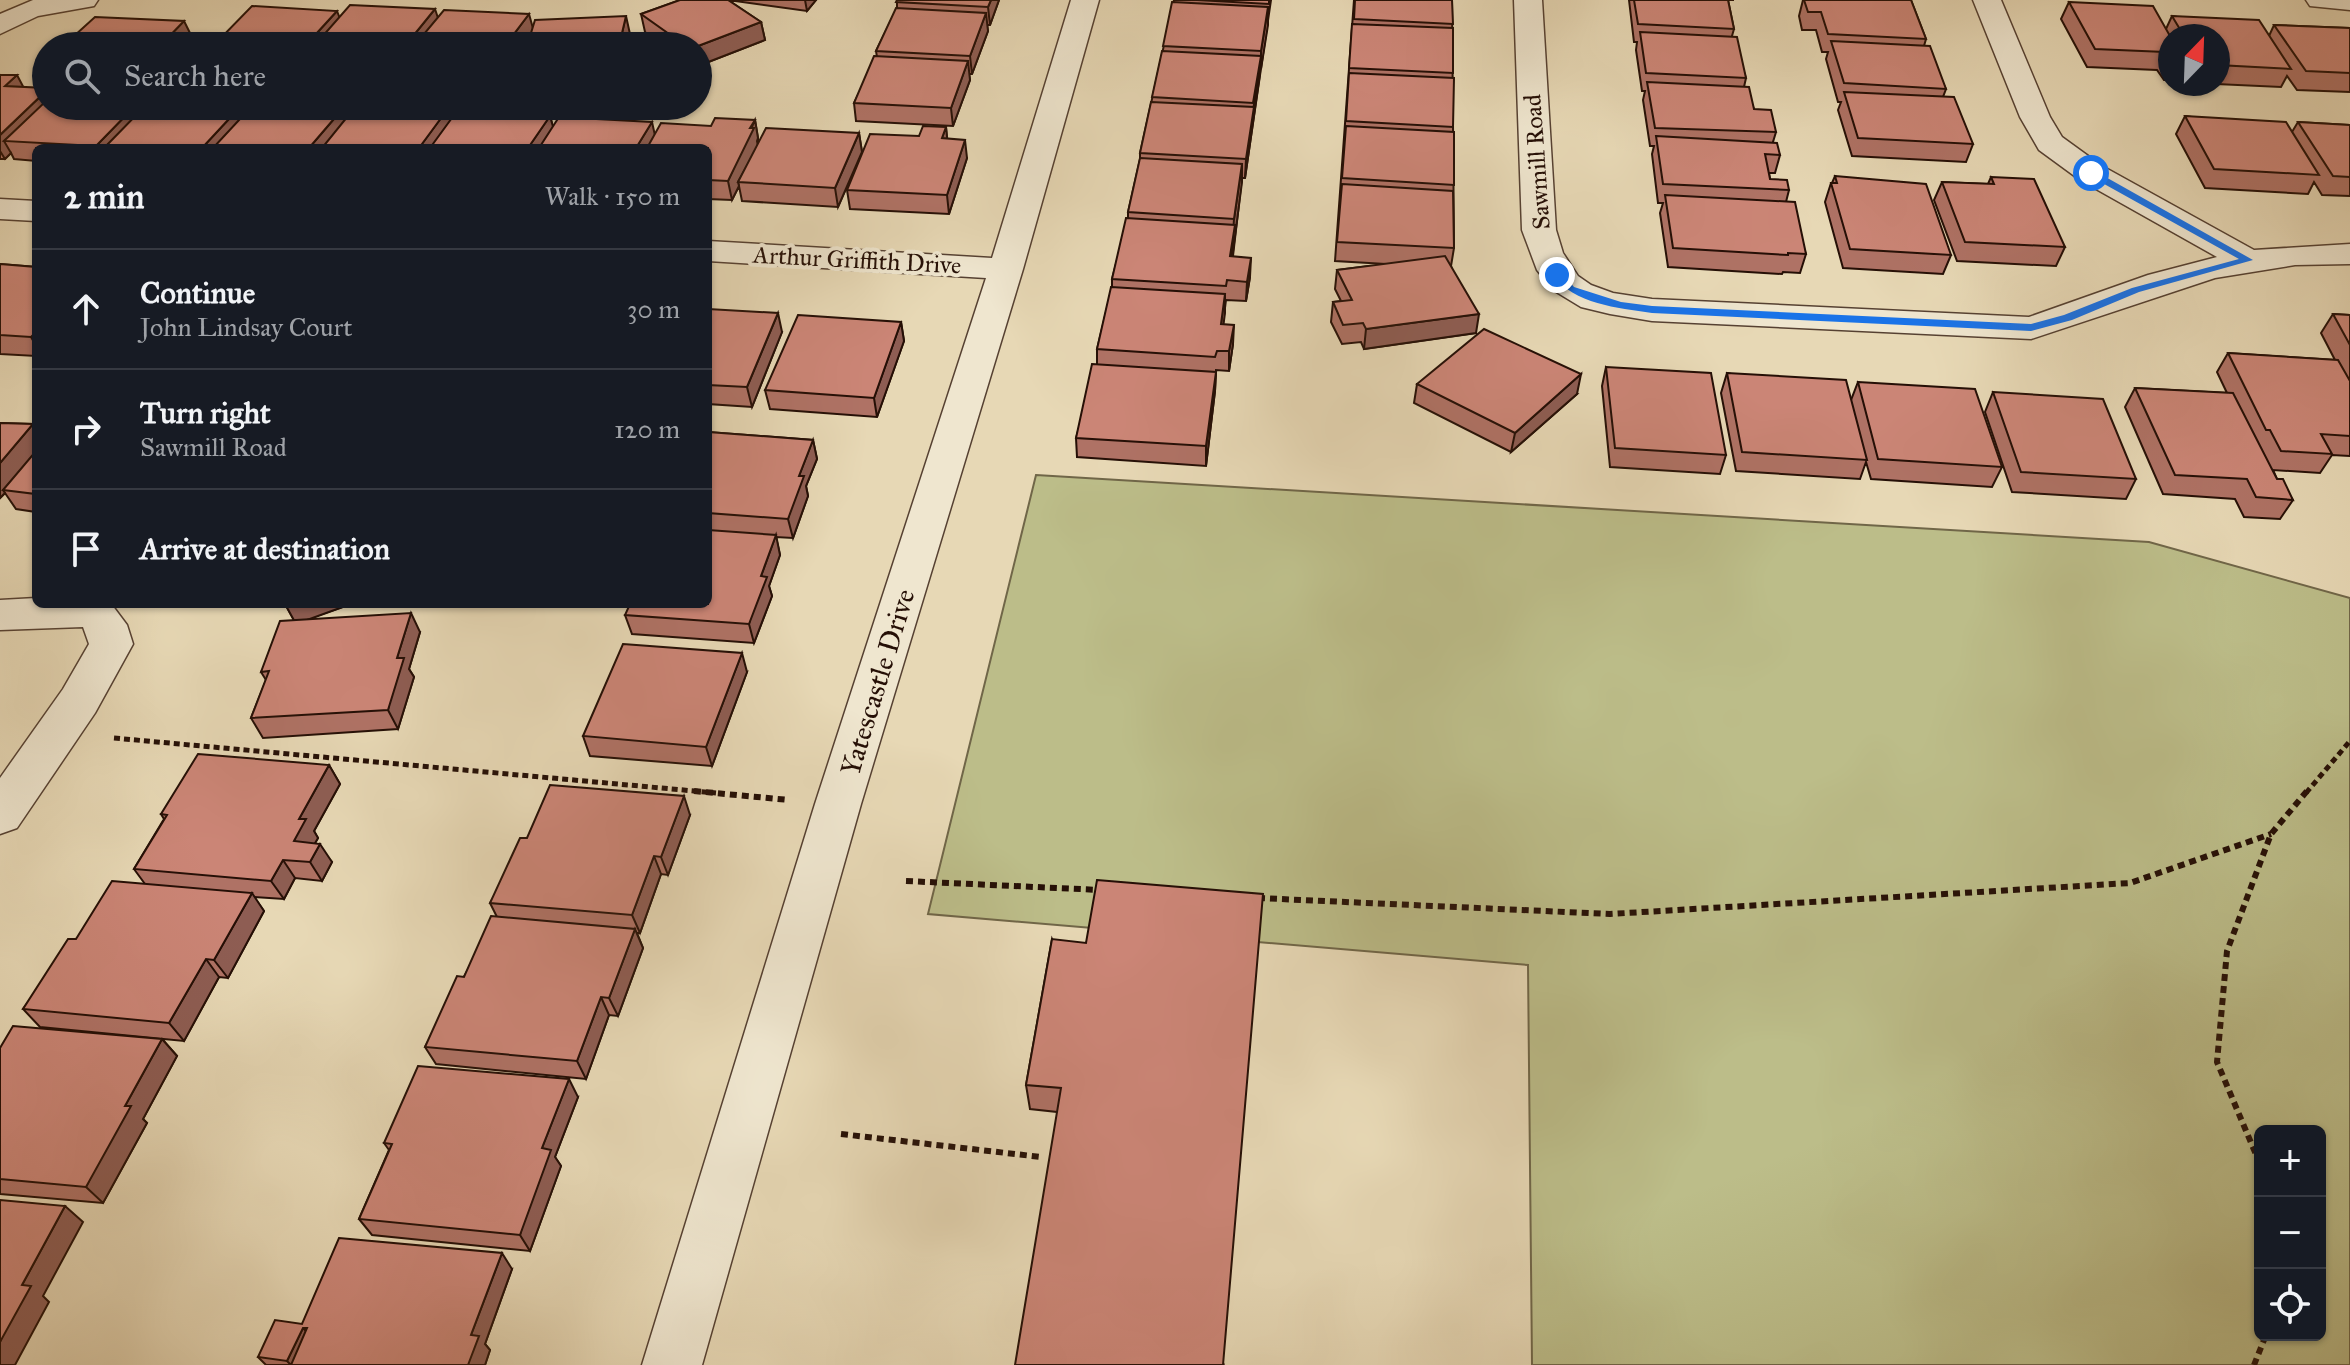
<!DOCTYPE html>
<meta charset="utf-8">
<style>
body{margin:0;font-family:"IM FELL Great Primer",serif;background:#20242c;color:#f1f3f6}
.controls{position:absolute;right:24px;bottom:24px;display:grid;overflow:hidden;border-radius:12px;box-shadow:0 2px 6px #0004}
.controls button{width:72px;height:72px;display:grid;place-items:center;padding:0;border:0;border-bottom:2px solid #363941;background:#171b24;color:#f1f3f6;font:40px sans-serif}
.compass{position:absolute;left:2158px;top:24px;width:72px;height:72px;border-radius:50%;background:#171b24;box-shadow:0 2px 6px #0004;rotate:23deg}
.stop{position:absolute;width:24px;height:24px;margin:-18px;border:6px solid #1a73e8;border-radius:50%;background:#fff}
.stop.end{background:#1a73e8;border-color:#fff;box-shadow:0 2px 8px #0008}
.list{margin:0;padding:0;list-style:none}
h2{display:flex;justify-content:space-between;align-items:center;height:104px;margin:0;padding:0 32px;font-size:34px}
h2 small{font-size:26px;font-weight:400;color:#9ea1a6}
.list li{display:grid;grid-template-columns:52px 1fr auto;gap:24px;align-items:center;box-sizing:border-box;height:120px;padding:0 32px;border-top:2px solid #363941}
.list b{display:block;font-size:30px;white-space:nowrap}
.list p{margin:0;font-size:26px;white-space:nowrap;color:#9ea1a6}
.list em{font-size:26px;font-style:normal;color:#9ea1a6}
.icon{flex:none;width:44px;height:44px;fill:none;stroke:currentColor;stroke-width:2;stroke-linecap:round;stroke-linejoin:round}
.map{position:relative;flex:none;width:2350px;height:1365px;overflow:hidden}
.search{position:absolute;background:#171b24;box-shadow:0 2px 6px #0004;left:32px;top:32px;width:680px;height:88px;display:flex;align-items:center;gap:20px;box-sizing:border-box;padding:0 28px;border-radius:44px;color:#9ea1a6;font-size:30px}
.panel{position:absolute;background:#171b24;box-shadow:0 2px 6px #0004;left:32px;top:144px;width:680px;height:464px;border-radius:12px}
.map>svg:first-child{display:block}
.green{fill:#bcbd89;stroke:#706648;stroke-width:2;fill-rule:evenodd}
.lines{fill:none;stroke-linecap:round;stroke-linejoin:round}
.minor-casing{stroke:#564132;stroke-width:3}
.path-far1{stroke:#250f06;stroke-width:5;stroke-dasharray:6 4;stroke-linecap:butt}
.path{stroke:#250f06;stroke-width:6;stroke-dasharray:7 5;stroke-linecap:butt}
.minor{fill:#efe6cf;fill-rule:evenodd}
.wall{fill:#af7265;stroke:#250f06;stroke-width:2}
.shaded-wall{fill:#8e5d53;stroke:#250f06;stroke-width:2}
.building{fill:#cb8576;stroke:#250f06;stroke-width:2}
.route{fill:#1a73e8}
.labels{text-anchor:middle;stroke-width:8;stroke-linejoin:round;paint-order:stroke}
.far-street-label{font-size:24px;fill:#250f06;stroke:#efe6cf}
.street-label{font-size:28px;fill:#250f06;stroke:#efe6cf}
</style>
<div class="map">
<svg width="2350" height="1365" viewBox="0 0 2350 1365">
<rect width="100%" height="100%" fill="#e7d8b5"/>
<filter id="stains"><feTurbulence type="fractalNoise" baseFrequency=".0025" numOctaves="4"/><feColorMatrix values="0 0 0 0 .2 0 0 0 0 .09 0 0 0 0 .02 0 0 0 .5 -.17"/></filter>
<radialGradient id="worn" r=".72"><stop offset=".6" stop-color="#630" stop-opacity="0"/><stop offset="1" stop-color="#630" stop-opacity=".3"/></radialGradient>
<path class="green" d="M1036 475 2149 542 2350 598V1365H1532L1528 965 928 914ZM2260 1131H2320V1335H2260Z"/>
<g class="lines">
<defs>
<path id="minor" d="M33 0H98L94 6 38 16 0 34V14Z
M1071 0H1099L1023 269 861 804 702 1365H642L815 804 986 278 708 261V241L992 258Z
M1514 0H1542L1556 230 1563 253 1578 276 1591 285 1613 293 1652 299 2029 317 2148 275 2217 257 2080 180 2039 150 2020 117 1973 0H2001L2050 117 2062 137 2102 166 2254 250 2350 244V264L2295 265 2215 278 2031 339 1652 321 1610 314 1581 307 1553 290 1537 270 1522 230Z
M2306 0H2350V10L2310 6Z
M0 199 36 201V221L0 219Z
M36 598V604L112 605 127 625 133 644 95 713 17 828 0 834V778L63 689 89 644 83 627 0 630V600Z"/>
</defs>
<use href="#minor" class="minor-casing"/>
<path class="path-far1" d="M114 738 716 793
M2306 793 2350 741"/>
<path class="path" d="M694 791 789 800
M906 881 1100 890
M1258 898 1610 914 2130 883 2271 834
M841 1134 1041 1157
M2260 1164 2217 1062 2227 951 2271 834 2307 791
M2254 1365 2266 1335"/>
<use href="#minor" class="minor"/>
</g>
<path class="wall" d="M680 0H816L807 11 728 0 761 22 765 40 698 66V46H665L645 32 641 14Z
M897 0H999L990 25H987L988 31 972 74H969L970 80 953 126 856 121 854 103 877 57 876 51 897 8Z
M1174 0H1271L1245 178H1242L1233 256 1250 277 1246 301 1226 300 1223 324 1233 344 1229 371 1216 370 1215 391 1206 466 1077 457 1076 438 1097 364V349L1112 287V279L1128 218V212L1140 159V153Z
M1354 0H1452L1454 248 1451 266 1476 333 1364 349 1361 342 1342 344 1331 322 1333 302 1341 301 1335 289 1337 270 1386 264 1335 261Z
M1629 0H1734H1728L1734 29 1732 36 1746 78 1744 87 1754 109 1776 132 1773 142 1780 155 1775 173H1769L1770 179 1789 190 1786 202 1806 254 1800 273 1783 272 1782 274 1668 267 1660 213 1663 203H1658L1652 154 1654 146H1650L1643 100 1645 91H1642L1636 50 1637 42H1634Z
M1803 0H1911L1926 39 1924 46 1946 89 1943 97 1973 144 1966 162 1852 156 1838 110 1841 102H1838L1826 59 1828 52H1822L1816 30H1802L1799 16Z
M2069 2 2166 29 2172 16 2269 36 2274 25 2350 28V92L2297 90 2287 76 2281 87 2216 84H2218V36H2170V80H2164L2157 70 2087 67 2061 19Z
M0 75 23 87 46 106H249L250 108 252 106H346L349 114 450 120 550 116 553 127 655 134 755 120 758 138V144L859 133 862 152 838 207 742 201 739 186 732 200 708 199V148H36V161L14 159 11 153 5 159H0Z
M2185 116 2292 132 2298 122 2350 125V196L2322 195 2314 182 2308 194 2205 188 2176 134Z
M946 127 947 139 967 158 949 214 850 209 847 190 919 136Z
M1835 176 1951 255 1943 274 1843 268 1825 202 1831 183H1832Z
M1991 177 2065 247 2056 266 1957 261 1934 200 1942 182 1988 184Z
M0 264 36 267V356L0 354Z
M708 309 782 332 752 407 708 404Z
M2333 314 2350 315V456L2332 455 2320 473 2273 470 2277 479 2293 500 2280 519 2244 517 2235 499 2163 494 2125 407 2135 388 2227 393 2217 372 2228 353 2335 360 2321 333Z
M901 322 904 341 877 417 770 409 765 390Z
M1606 367 1726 455 1720 474 1610 467 1602 386Z
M1727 373 1851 400 1858 382 2002 467 1992 487 1871 479 1866 462 1860 479 1736 471 1721 393Z
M1417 384 1577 394 1511 452 1414 403Z
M1993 392 2136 479 2126 499 2012 492 1985 412Z
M0 423 33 424 36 428V512L16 509 5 493 0 498Z
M708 432 813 440 817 459 806 486 808 496 793 538 776 537 780 555 769 586 772 596 754 643 632 634 625 615 708 604Z
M285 604H351L308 619 420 632 409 669 414 677 398 729 263 738 251 718 266 680 261 672 294 620Z
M747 672 712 766 590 756 583 736Z
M329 765 340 784 314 831 318 838 315 843 332 862 322 881 295 878 284 899 254 897 264 911 228 978 219 977 184 1041 40 1027 23 1009 76 939 145 884 134 869 164 819 161 814Z
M690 815 668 875 661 874 640 933H637L643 948 618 1016 609 1015 586 1079 436 1064 425 1047 497 917 490 903 527 838Z
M1052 939 1224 1365 1057 1112 1030 1109 1026 1085Z
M162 1039 177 1056 143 1119 147 1123 103 1203 0 1194V1048Z
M578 1097 555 1157 561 1166 530 1251 372 1235 359 1219 389 1150 384 1143Z
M512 1269 485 1344 490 1350 485 1365H266L258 1357 302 1324Z"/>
<path class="shaded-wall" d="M805 0H816L807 11Z
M991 0H999L990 25 988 7Z
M1268 7V25L1261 69V51Z
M435 9 441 27 426 46H405Z
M337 11 344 29 328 46H305Z
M986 13 988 31 972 74 970 56Z
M529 14 534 32 524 46H505Z
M626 16 630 34 628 46H619Z
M184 21 193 39 186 46H160Z
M761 22 765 40 698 66V46Z
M1261 56 1260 74 1245 178 1246 159Z
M968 61 970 80 953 126 951 108Z
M17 75 27 94 5 86Z
M46 91V106L4 141 11 153 5 159 0 151V135Z
M135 106H153L106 146 107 148H97L96 146Z
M241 106H249L254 118 227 148H202Z
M345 106H346L353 123 332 148H309Z
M447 110 453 129 439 148H419Z
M550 116 555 134 546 148H528Z
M755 120 758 138 757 141 758 146 738 182 739 186 732 200 728 181Z
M652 122 656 140 652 148H636Z
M946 127 948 146 942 138Z
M859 133 862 152 838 207 835 188Z
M965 140 967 158 949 214 947 195Z
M1242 164V182L1230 275 1234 219Z
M1251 258 1250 277 1246 301 1247 282Z
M1225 294V313L1221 343V324Z
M778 313 782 332 752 407 747 387Z
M1479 314 1476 333 1364 349 1366 329Z
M901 322 904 341 877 417 874 398Z
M1234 325 1233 344 1229 371V351Z
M36 332V346L31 337Z
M1216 372 1215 391 1206 466V446Z
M1581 374 1577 394 1511 452 1515 433Z
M33 424 36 428V455L3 490 5 493 0 498V463Z
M813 440 817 459 806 486 808 496 793 538 788 519 799 476Z
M776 535 780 555 769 586 772 596 754 643 749 624 761 576Z
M285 604H351L296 624Z
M411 613 420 632 409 669 414 677 398 729 388 710 397 658Z
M742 653 747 672 712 766 706 747Z
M329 765 340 784 314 831 318 838 306 859 294 841 299 819Z
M684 796 690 815 668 875 661 857Z
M320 844 332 862 322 881 310 862Z
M654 856 661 874 640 933 632 915Z
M283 860 295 878 284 899 271 881Z
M252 893 264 911 228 978 214 960Z
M635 929 643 948 618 1016 609 998Z
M206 959 219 977 184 1041 169 1023Z
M601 997 609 1015 586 1079 577 1061Z
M162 1039 177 1056 143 1119 147 1123 103 1203 86 1187 125 1106Z
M569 1079 578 1097 555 1157 561 1166 530 1251 520 1235 542 1148Z
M65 1206 83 1222 43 1296 49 1302 15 1365H0V1342L22 1285Z
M502 1253 512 1269 485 1344 490 1350 485 1365H468L471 1335Z
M303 1328 317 1343 291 1365 287 1361Z"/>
<path class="building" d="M680 0H728L761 22 698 46H686L641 14Z
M897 0H991L988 7 896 2Z
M1197 0H1269V4Z
M1355 0H1452L1453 24 1354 19Z
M1634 0H1728L1734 29 1638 24Z
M1804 0H1911L1926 39 1828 34 1821 12H1808Z
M1172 2 1268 7 1261 51 1163 46Z
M2069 2 2153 6 2170 36V59L2165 52 2095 49Z
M350 5 435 9 405 46H314Z
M252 6 337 11 305 46H213Z
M896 8 986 13 970 56 876 51Z
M444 10 529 14 505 46H414Z
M626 16 619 46H527L535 20Z
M2172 16 2259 20 2291 69 2218 65V36H2184Z
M95 17 184 21 160 46H63Z
M1352 24 1453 28V73L1349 68Z
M2274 25 2350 28V73L2306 71Z
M1640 32 1737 37 1746 78 1646 73Z
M1831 41 1930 46 1946 89 1844 83Z
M1162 51 1261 56 1253 103 1152 97Z
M874 56 968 61 951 108 854 103Z
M1349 73 1454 78 1453 127 1346 121Z
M0 75H17L5 86 46 88V91L0 135Z
M1647 82 1749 87 1754 109 1771 110 1776 132 1655 128Z
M1844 92 1954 97 1973 144 1858 138Z
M46 101V106H135L96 146 4 141Z
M1151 102 1254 107 1246 159 1140 153Z
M145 106H241L202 148H139L106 146Z
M252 106H345L309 148H213Z
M356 106H366L447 110 419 148H322Z
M457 111 550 116 528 148H430Z
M2185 116 2286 122 2319 175 2214 169Z
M559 117 652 122 636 148H539Z
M715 118 755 120 750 128H754L728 181 708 180V148H647L661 123 711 126Z
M2298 122 2350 125V177L2333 176Z
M923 126 946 127 942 138 965 140 947 195 847 190 870 134 919 136Z
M1346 126 1454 132V185L1342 178Z
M766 128 859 133 835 188 738 182Z
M1656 136 1777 143 1780 155 1765 154 1770 179 1787 180 1789 190 1663 184Z
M1140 158 1242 164 1234 219 1128 212Z
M1835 176 1926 184 1951 255 1850 249 1831 183H1837Z
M1991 177 2034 179 2065 247 1965 242 1942 182 1994 184Z
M1342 184 1453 191 1454 248 1337 242Z
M1665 195 1795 202 1806 254 1788 253V255L1673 248Z
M1126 218 1235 225 1230 256 1251 258 1247 282 1227 280 1226 286 1112 279Z
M1445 256 1479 314 1366 329 1363 323 1343 325 1333 302 1352 300 1337 270Z
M0 264 36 267V332L31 337 0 335Z
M1111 287 1225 294 1221 324 1234 325 1229 351H1217L1215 357 1097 349Z
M708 309 778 313 747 387 708 385Z
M2333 314 2350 315V345Z
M798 315 901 322 874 398 765 390Z
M1484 329 1581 374 1515 433 1417 384Z
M2228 353 2338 360 2350 381V436L2321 434 2332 454 2281 451 2270 430H2266Z
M1092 364 1216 372 1206 446 1076 438Z
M1606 367 1711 373 1726 455 1615 448Z
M1727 373 1846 380 1867 460 1742 452Z
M1858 382 1975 389 2002 467 1878 459Z
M2135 388 2233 393 2277 479H2283L2293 500 2256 497 2247 479 2175 475Z
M1993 392 2103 399 2136 479 2021 472Z
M0 423 33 424 0 463Z
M708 432 813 440 799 476H804L788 519 708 513Z
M36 451V494L3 490Z
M708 530 776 535 761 576 767 577 749 624 625 615 630 604H708Z
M411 613 397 658H404L388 710 251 718 269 671 261 672 280 621Z
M623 644 742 653 706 747 583 736Z
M198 754 329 765 299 819H306L294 841 320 844 310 862 283 860 271 881 134 869 167 815 161 814Z
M550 785 684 796 661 857 654 856 632 915 490 903 520 838H527Z
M1097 880 1263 894 1223 1365H1015L1061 1088 1026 1085 1052 939 1086 943Z
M112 881 252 893 214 960 206 959 169 1023 23 1009 68 939H76Z
M491 916 635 929 609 998 601 997 577 1061 425 1047 457 976 464 977Z
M13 1026 162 1039 125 1106H131L86 1187 0 1179V1048Z
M418 1066 569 1079 542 1148 551 1150 520 1235 359 1219 392 1144 384 1143Z
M0 1200 65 1206 22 1285 31 1286 0 1342Z
M339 1238 502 1253 471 1335 479 1336 468 1365H291L307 1328H303L287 1361 258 1357 275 1320 302 1324Z"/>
<path class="route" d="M2088 171H2095L2253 260 2139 292 2072 320 2031 331 1652 313C1617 308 1575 304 1552 275L1561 272 1574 287 1621 302 1652 306 2031 324 2064 315 2132 288 2239 259 2088 175Z"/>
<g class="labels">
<g class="far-street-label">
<text transform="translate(1537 162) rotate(-94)" y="8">Sawmill Road</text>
<text transform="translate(857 260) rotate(3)" y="8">Arthur Griffith Drive</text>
</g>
<g class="street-label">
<text transform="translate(877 682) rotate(-73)" y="10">Yatescastle Drive</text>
</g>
</g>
<rect width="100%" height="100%" filter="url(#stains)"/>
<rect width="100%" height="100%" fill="url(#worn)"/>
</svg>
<div class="controls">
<button>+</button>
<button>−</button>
<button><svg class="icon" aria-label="locate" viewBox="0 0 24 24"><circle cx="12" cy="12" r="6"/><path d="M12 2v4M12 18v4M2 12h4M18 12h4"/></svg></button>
</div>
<svg class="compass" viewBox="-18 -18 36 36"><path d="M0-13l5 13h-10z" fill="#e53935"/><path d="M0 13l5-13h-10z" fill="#9ea1a6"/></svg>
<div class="stop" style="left:2091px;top:173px"></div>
<div class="stop end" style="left:1557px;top:275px"></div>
<div class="search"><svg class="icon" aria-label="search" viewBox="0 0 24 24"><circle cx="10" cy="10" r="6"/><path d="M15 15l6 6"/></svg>Search here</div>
<section class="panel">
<h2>2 min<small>Walk · 150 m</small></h2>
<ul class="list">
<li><svg class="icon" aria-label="ahead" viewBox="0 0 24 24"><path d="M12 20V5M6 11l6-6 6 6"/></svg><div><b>Continue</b><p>John Lindsay Court</p></div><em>30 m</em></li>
<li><svg class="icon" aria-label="right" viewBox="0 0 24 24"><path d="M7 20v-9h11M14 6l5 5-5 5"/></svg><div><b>Turn right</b><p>Sawmill Road</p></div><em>120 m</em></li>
<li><svg class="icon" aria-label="arrive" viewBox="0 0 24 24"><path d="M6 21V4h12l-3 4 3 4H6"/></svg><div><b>Arrive at destination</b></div></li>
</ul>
</section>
</div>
